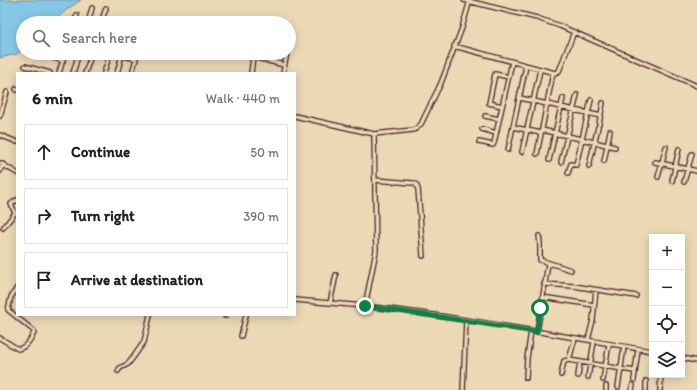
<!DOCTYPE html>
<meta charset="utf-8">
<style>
body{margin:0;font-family:Itim,sans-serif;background:#f6f6f6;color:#202124}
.controls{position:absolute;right:12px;bottom:12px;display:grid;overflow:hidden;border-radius:0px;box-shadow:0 2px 10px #0003}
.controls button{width:36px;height:36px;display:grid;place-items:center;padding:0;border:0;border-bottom:1px solid #e0e0e0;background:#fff;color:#202124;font:20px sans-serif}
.stop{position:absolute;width:12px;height:12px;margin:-9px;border:3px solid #0b8043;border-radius:50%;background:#fff}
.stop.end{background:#0b8043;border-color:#fff;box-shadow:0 1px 4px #0008}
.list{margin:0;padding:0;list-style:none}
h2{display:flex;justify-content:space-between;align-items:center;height:52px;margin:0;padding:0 16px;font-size:17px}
h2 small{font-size:13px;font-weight:400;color:#757577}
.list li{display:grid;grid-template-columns:26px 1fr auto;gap:12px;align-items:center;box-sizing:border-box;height:56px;margin:0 8px 8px;padding:0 8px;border:1px solid #e0e0e0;border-radius:0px}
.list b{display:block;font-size:15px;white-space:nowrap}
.list em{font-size:13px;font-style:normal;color:#757577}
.icon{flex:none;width:22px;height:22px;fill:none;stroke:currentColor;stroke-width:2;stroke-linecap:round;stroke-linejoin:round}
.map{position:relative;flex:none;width:697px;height:390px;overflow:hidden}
.search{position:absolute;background:#fff;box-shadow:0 2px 10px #0003;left:16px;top:16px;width:280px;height:44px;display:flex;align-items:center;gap:10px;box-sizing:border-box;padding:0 14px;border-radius:22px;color:#757577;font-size:15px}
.panel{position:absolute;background:#fff;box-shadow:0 2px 10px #0003;left:16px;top:72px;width:280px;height:244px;border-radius:0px}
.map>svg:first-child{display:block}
.water{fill:#85c8e6;stroke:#6d849b}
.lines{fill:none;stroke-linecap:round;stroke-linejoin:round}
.street-casing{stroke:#4a1f2b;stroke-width:6}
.street{stroke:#ebd9b6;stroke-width:3.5}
.route{stroke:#0b8043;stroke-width:5}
</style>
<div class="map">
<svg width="697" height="390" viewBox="0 0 697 390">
<rect width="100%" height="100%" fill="#ebd9b6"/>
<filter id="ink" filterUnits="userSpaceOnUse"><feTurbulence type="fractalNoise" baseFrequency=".025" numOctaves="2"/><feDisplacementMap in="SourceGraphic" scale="8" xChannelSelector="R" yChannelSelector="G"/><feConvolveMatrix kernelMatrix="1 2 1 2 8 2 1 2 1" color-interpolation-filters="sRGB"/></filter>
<g filter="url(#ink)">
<path class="water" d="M0 0H81C72 6 60 13 54 23H23V49L17 54 0 58Z"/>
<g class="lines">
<defs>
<path id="street" d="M464 0 537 18 560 26 697 86
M74 23 77 15
M88 23 92 8
M101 23 106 8
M454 46 555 73 559 71 574 32
M51 53 50 57 63 61
M113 53 136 59 132 73
M232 53 253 57 251 73
M253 57 284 65
M25 66 50 73
M59 73 65 53
M73 73 79 53
M85 73 92 53
M104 73 110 53
M117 73 122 55
M283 73 287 53
M16 89 17 90
M520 98 601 116
M502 106 489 103 495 74 509 77
M0 116 7 92
M295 116 374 134
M485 116 499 119
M599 124 603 103
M513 127 541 133
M482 129 496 133
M542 130 615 147
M0 135 17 142
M479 142 493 145 494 143 512 62
M508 150 526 66
M522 152 540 70
M537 154 553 73
M549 160 563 98
M604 161 610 131
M561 162 577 95
M655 162 697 171
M0 163 17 173
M589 166 598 127
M0 171 3 164
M568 173 571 164 576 165 591 100
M658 177 666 147
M375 180 413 183 416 184 418 189 423 256
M672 181 679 149
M684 182 692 154
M3 228 15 213 11 204 17 200
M539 236 540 243V260L571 270
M544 284 574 286 636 296
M542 297 594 305
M295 300C318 302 341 304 364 306 461 317 556 335 652 351
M330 303 336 275
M365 306 376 251 374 134 413 130 417 128 421 124 441 83 462 28 470 0
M225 316V315
M537 332 548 264
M241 336 246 315
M0 338 18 349C25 348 31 339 34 333V331L8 310 11 297 17 288
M575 338 569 360 634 371
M588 340 593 320 596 290
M682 358 697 361
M118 371 120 368 128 364 132 359 144 342 150 315
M561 375 564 361 569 360
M578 376 580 362
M588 377 594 342
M526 378 527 358 531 331
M603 380 609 344
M634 380 638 349
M618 387 624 347
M463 390 466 321
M606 390V386
M632 390 633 385
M646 390V381
M660 390 661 375"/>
</defs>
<use href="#street" class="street-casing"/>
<use href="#street" class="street"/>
</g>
</g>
<g class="lines" filter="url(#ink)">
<path class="route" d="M365 306 474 322 537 332 540 308"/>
</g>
</svg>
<div class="controls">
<button>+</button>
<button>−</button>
<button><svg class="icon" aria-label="locate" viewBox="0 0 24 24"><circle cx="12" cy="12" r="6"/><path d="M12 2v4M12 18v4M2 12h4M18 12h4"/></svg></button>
<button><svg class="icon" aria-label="layers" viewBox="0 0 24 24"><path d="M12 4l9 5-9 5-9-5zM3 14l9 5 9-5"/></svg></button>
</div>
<div class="stop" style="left:540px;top:308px"></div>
<div class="stop end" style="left:365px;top:306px"></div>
<div class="search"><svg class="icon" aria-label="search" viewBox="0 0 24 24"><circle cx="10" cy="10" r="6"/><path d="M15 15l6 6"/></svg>Search here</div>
<section class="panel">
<h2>6 min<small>Walk · 440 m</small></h2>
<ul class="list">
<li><svg class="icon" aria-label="ahead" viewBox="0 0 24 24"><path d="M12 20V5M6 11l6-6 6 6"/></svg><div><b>Continue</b></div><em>50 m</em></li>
<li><svg class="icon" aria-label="right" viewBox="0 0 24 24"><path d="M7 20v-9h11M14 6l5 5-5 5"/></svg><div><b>Turn right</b></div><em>390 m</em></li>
<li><svg class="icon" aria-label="arrive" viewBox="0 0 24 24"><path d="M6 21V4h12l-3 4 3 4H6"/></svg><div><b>Arrive at destination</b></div></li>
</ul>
</section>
</div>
